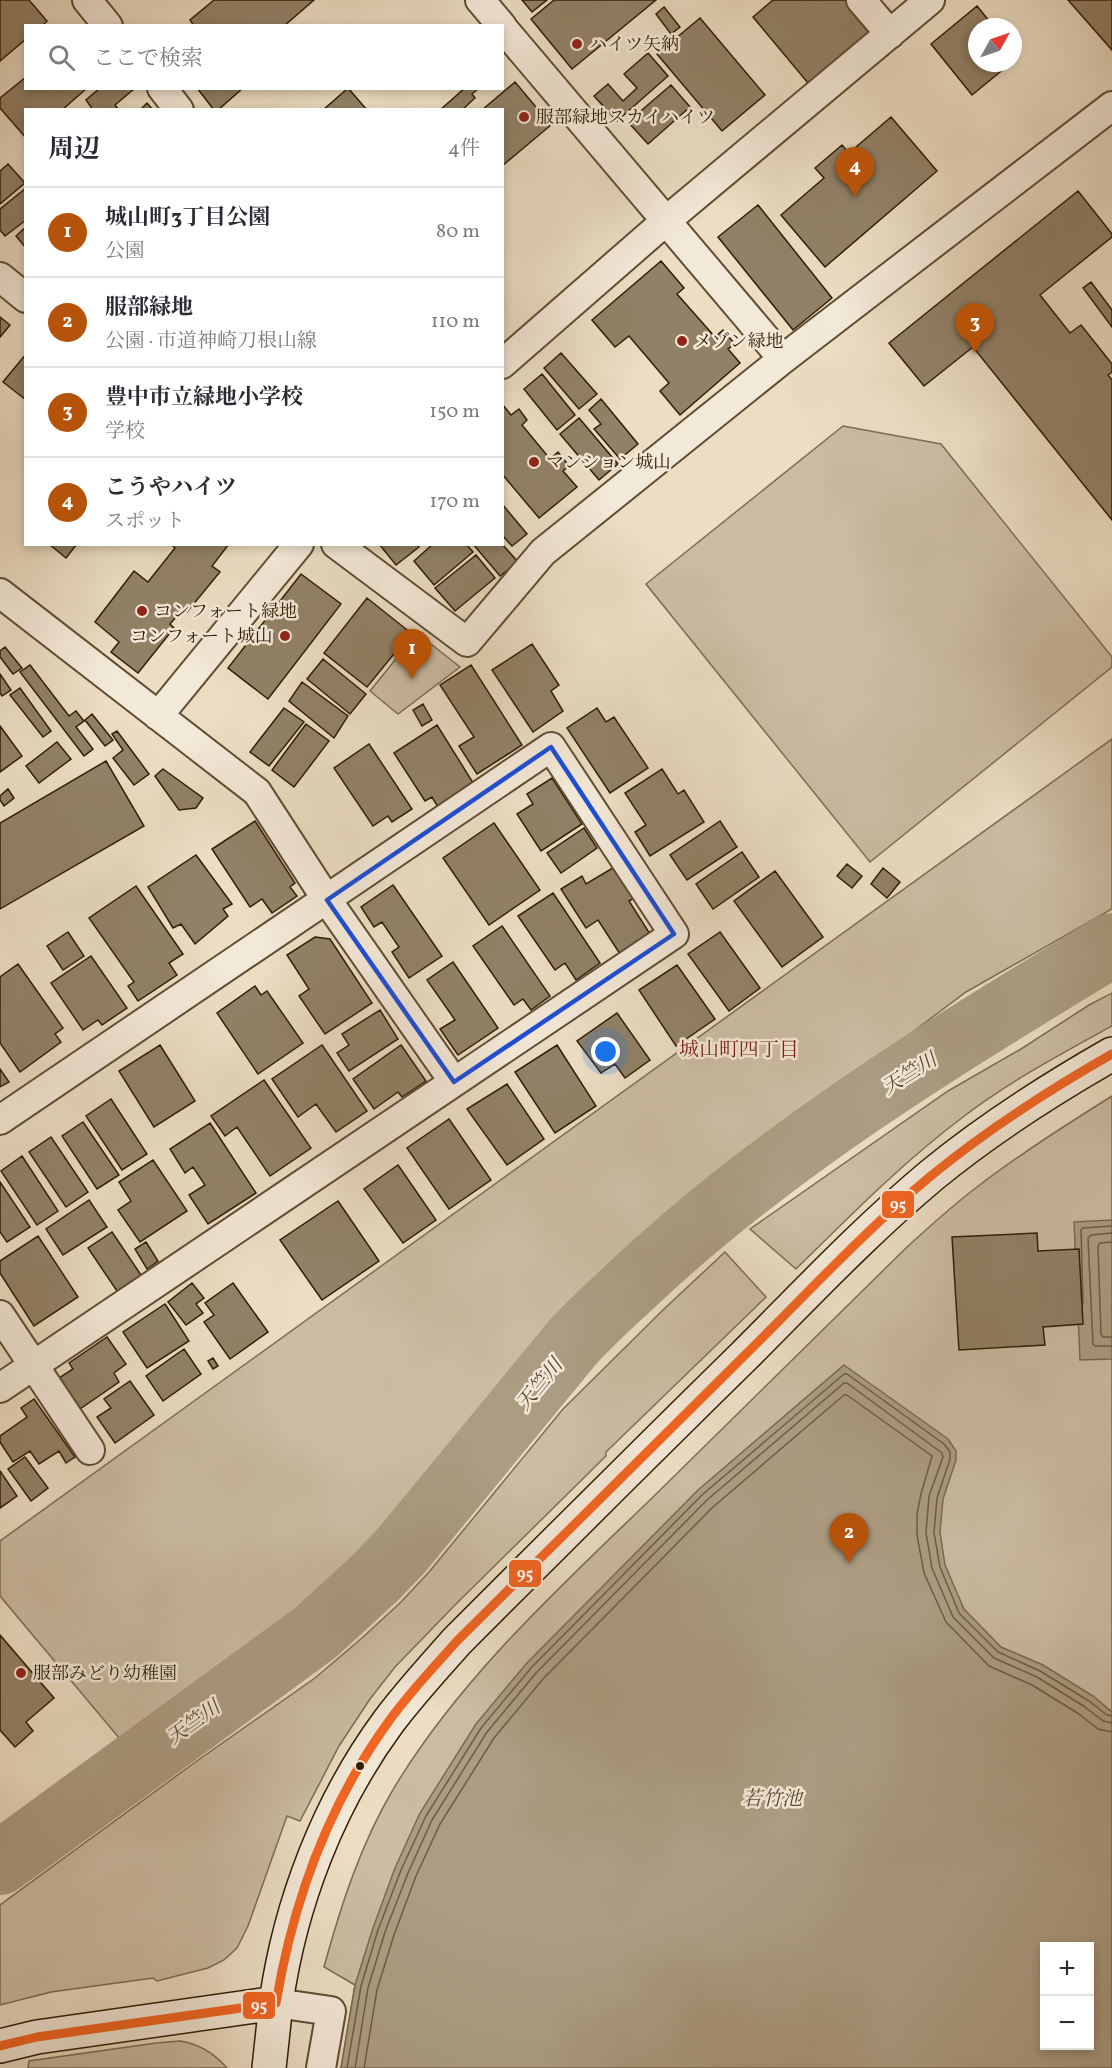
<!DOCTYPE html>
<html lang="ja">
<meta charset="utf-8">
<style>
body{margin:0;font-family:Vollkorn,"Noto Serif JP",serif;background:#f7f7f7;color:#2b2b33}
.controls{position:absolute;right:18px;bottom:18px;display:grid;overflow:hidden;border-radius:0px;box-shadow:0 3px 9px #0003}
.controls button{width:54px;height:54px;display:grid;place-items:center;padding:0;border:0;border-bottom:2px solid #e1e1e2;background:#fff;color:#2b2b33;font:30px sans-serif}
.compass{position:absolute;left:968px;top:18px;width:54px;height:54px;border-radius:50%;background:#fff;box-shadow:0 3px 9px #0003;rotate:50deg}
.you{position:absolute;left:606px;top:1052px;width:21px;height:21px;margin:-15px;border:4px solid #fff;border-radius:50%;background:#1a73e8;box-shadow:0 0 0 9px #1a73e833}
.badge{display:grid;place-items:center;width:39px;height:39px;border-radius:50%;background:#b45309;color:#fff;font-size:20px;font-weight:700}
.pin{position:absolute;translate:-50% -50px;filter:drop-shadow(0 2px 3px #0008)}
.pin::after{content:'';position:absolute;top:32px;width:21px;height:18px;background:inherit;clip-path:polygon(0 0,100% 0,50% 100%)}
.list{margin:0;padding:0;list-style:none}
h2{display:flex;justify-content:space-between;align-items:center;height:78px;margin:0;padding:0 24px;font-size:26px}
h2 small{font-size:20px;font-weight:400;color:#7c7c81}
.list li{display:grid;grid-template-columns:39px 1fr auto;gap:18px;align-items:center;box-sizing:border-box;height:90px;padding:0 24px;border-top:2px solid #e1e1e2}
.list b{display:block;font-size:22px;white-space:nowrap}
.list p{margin:0;font-size:20px;white-space:nowrap;color:#7c7c81}
.list em{font-size:20px;font-style:normal;color:#7c7c81}
.icon{flex:none;width:33px;height:33px;fill:none;stroke:currentColor;stroke-width:2;stroke-linecap:round;stroke-linejoin:round}
.map{position:relative;flex:none;width:1112px;height:2068px;overflow:hidden}
.search{position:absolute;background:#fff;box-shadow:0 3px 9px #0003;left:24px;top:24px;width:480px;height:66px;display:flex;align-items:center;gap:15px;box-sizing:border-box;padding:0 21px;border-radius:0px;color:#7c7c81;font-size:22px}
.panel{position:absolute;background:#fff;box-shadow:0 3px 9px #0003;left:24px;top:108px;width:480px;height:438px;border-radius:0px}
.map>svg:first-child{display:block}
.green{fill:#ccbca3;stroke:#7e6c54;stroke-width:1.5;fill-rule:evenodd}
.water{fill:#ac9c82;stroke:#7a6950;stroke-width:1.5;fill-rule:evenodd}
.lines{fill:none;stroke-linecap:round;stroke-linejoin:round}
.shore{stroke:#6e5c43;stroke-width:1.5}
.river{stroke:#ac9c82;stroke-width:64}
.building{fill:#928167;stroke:#301d04;stroke-width:1.5}
.street-casing{stroke:#5f4d34;stroke-width:32}
.secondary-casing{stroke:#301d04;stroke-width:36}
.street{stroke:#f3e9d8;stroke-width:28}
.secondary{stroke:#f3e9d8;stroke-width:33}
.bus-1-casing{stroke:#f3e9d8;stroke-width:14}
.bus-1{stroke:#f26522;stroke-width:9}
.marked{fill:none;stroke:#1d4ed8;stroke-width:4.5;stroke-linejoin:round}
.poi-dot{fill:#8f2418;stroke:#f3e9d8;stroke-width:2}
.bus-dot{fill:#301d04;stroke:#f3e9d8;stroke-width:2}
.labels{text-anchor:middle;stroke-width:5;stroke-linejoin:round;paint-order:stroke}
.poi-label{font-size:18px;fill:#301d04;stroke:#f3e9d8;text-anchor:start}
.neighbourhood-label{font-size:20px;fill:#7a1f14;stroke:#f3e9d8}
.water-label{font-size:20px;font-style:italic;fill:#5b4930;stroke:#f3e9d8}
.line-badge{stroke:#f3e9d8;stroke-width:2}
.badge-label{font-size:16px;text-anchor:middle;font-weight:bold;fill:#fff}
</style>
<div class="map">
<svg width="1112" height="2068" viewBox="0 0 1112 2068">
<rect width="100%" height="100%" fill="#ecddc3"/>
<filter id="stains"><feTurbulence type="fractalNoise" baseFrequency=".00333" numOctaves="4"/><feColorMatrix values="0 0 0 0 .2 0 0 0 0 .09 0 0 0 0 .02 0 0 0 .5 -.17"/></filter>
<radialGradient id="worn" r=".72"><stop offset=".6" stop-color="#630" stop-opacity="0"/><stop offset="1" stop-color="#630" stop-opacity=".3"/></radialGradient>
<path class="green" d="M843 426 941 444 1112 657V667L870 862 646 584Z
M417 633 460 667 398 714 370 691Z
M1112 739V909L966 992 687 1201 574 1305 451 1456 356 1561 227 1671 125 1745 0 1596V1541Z
M1112 993V1026C1061 1054 1010 1081 963 1117 903 1162 850 1216 796 1269L750 1229 948 1091 1021 1049 1089 1005Z
M1112 1096V2068H341L355 1985 324 1967C341 1905 361 1843 394 1788 460 1678 560 1587 651 1499 736 1415 822 1331 907 1247 930 1226 953 1205 977 1187 1020 1154 1066 1125 1112 1096ZM1044 1946H1090V2046H1044Z
M725 1252 766 1297 606 1452V1456L457 1603 395 1667 370 1699 339 1746 300 1821 287 1816 248 1926 237 1948 224 1960 208 1968 157 1981 153 1978 51 1992 0 2005V1905L194 1763 315 1678 362 1638 401 1602 429 1572 563 1409 664 1309Z
M180 2041C200 2044 214 2053 227 2068H28L29 2061 156 2043Z"/>
<path class="water" d="M1112 1220V1359L1080 1360 1074 1222Z
M844 1365 948 1439 956 1451V1460L943 1499 940 1532 945 1565 964 1609 1001 1647 1043 1665 1093 1696 1112 1712V2068H341L355 1985 373 1928 395 1868 420 1813 476 1724 526 1664 698 1490ZM1044 1946H1090V2046H1044Z"/>
<g class="lines">
<path class="shore" d="M1112 1233 1091 1235 1088 1238 1093 1344 1095 1346H1112
M1112 1242 1100 1243 1098 1246 1101 1334 1103 1337H1112
M1083 1304 1081 1230 1083 1228 1112 1226
M347 2068 361 1986 378 1930 401 1870 426 1816 481 1728 531 1668 702 1495 844 1374H847L944 1444 950 1452V1459L937 1498 934 1533 940 1567 959 1613 998 1652 1040 1671 1089 1701 1107 1715 1112 1716
M355 2068 368 1988 385 1932 408 1873 432 1820 487 1732 536 1673 707 1500 844 1383H847L942 1453 943 1457 929 1496 926 1533 932 1568 953 1617 994 1658 1037 1677 1085 1707 1103 1721 1112 1723
M364 2068 377 1990 394 1935 416 1876 440 1824 494 1738 543 1679 713 1507 844 1395H847L932 1456 921 1494 917 1514V1535L924 1573 946 1622 989 1666 1032 1685 1079 1714 1098 1729 1112 1732"/>
<path class="river" d="M0 1863 315 1633 374 1579 401 1551 573 1342C593 1320 616 1300 638 1279 782 1145 945 1047 1112 945"/>
</g>
<path class="building" d="M0 0H29L47 21 42 26H26V39L0 61Z
M214 0H314L284 26H194L190 20Z
M522 0H547L532 12Z
M554 0H656L572 69 531 19Z
M773 0H845L871 31 808 83 753 17Z
M1068 0H1112V50Z
M977 6 994 27H977V63H1011L972 95 931 44Z
M664 7 680 27 671 34 656 14Z
M700 18 765 95 722 131 657 54Z
M648 53 668 76 617 121 594 96 608 84 623 101 637 88 624 74Z
M26 77V88H87L62 110H26V138L0 108V98Z
M515 82 551 125 502 166V110H482Z
M671 85 690 107 648 144 628 122Z
M100 88H134V89L115 105 119 110H93L86 100Z
M197 88H243L218 110H214Z
M348 88 367 110H323Z
M465 88H479L472 94 475 98 462 110H440Z
M147 103 153 110H140Z
M891 117 937 171 825 267 781 215 824 178 815 168 842 145 849 153Z
M8 164 25 183 0 204V171Z
M26 188V220L5 236 0 230V209Z
M1078 191 1112 234V237L1040 295 1070 333 1081 325 1112 364V372L1108 375 1112 380V520L973 347 924 386 889 343Z
M758 205 832 298 793 330 718 237Z
M26 227V248L16 236Z
M661 261 684 288 677 294 715 337 723 330 735 344 728 349 740 363 680 415 660 391 669 383 629 336 615 347 592 320Z
M1091 282 1112 310V327L1083 288Z
M0 317 10 325 0 337Z
M561 353 597 394 579 409 544 368Z
M26 354V400L3 382Z
M542 374 575 415 557 430 524 389Z
M601 399 638 444 620 459 594 429 601 424 589 410Z
M502 404 511 415 519 409 527 420 522 425 550 459 558 452 569 466 563 471 577 487 539 518 502 474Z
M579 418 618 464 599 480 560 434Z
M502 504 527 534 512 546 502 535Z
M49 544H77L66 558Z
M171 544H229L212 566 220 572 187 612 183 609 170 624 174 628 138 673 111 652 119 642 95 622 134 571 148 582 175 548Z
M379 544H416L419 547 396 565Z
M433 544H466L473 552 434 585 414 561Z
M473 544H502L518 562 500 576Z
M476 555 495 578 455 611 435 588Z
M301 574 341 604 268 699 228 668Z
M367 598 411 633 367 687 324 653Z
M532 644 559 685 551 691 563 711 533 732 492 670Z
M5 647 22 668 13 674 0 657V651Z
M323 659 366 694 350 714 307 679Z
M30 665 69 716 76 711 84 721 76 727 93 749 84 756 20 672Z
M471 665 522 745 477 774 459 746 474 737 440 685Z
M0 674 11 690 2 696 0 693Z
M302 682 348 716 334 738 289 701Z
M20 688 51 731 43 737 10 695Z
M423 704 432 720 422 726 413 710Z
M284 708 304 722 269 766 250 752Z
M597 708 606 722 614 717 648 768 610 793 567 728Z
M92 714 113 740 105 746 85 720Z
M306 724 329 741 294 787 272 770Z
M437 725 475 786 439 809 432 797 425 801 394 753Z
M0 726 22 756 0 772Z
M117 731 149 774 134 785 113 758 123 750 112 734Z
M57 742 71 759 39 783 26 766Z
M369 744 412 809 392 822 388 816 373 826 334 768Z
M106 761 144 826 0 909V823Z
M163 769 203 798 196 808 179 810 155 776Z
M662 769 678 794 684 790 704 822 650 856 635 832 646 825 625 793Z
M552 778 582 824 541 851 517 814 533 804 527 794Z
M8 789 14 798 4 806 0 800V796Z
M255 821 295 883 290 887 297 896 272 913 262 899 250 907 212 849Z
M720 821 737 847 687 880 670 855Z
M494 823 540 890 489 925 443 858Z
M584 828 597 848 561 873 547 853Z
M742 852 759 877 713 909 696 884Z
M196 855 232 904 223 909 228 916 195 944 181 924 173 928 148 887Z
M847 864 862 876 852 888 837 876Z
M616 866 636 897 629 901 650 934 620 954 598 920 586 928 561 889 582 876 586 884Z
M883 868 900 882 887 898 871 884Z
M775 871 823 937 782 967 734 901Z
M393 885 442 956 409 978 392 952 399 947 382 922 374 927 361 907Z
M136 886 183 954 169 963 177 975 138 1001 128 986 134 982 89 918Z
M553 893 600 963 576 980 565 963 555 970 518 916Z
M502 926 550 996 531 1010 523 999 514 1005 473 946Z
M68 932 84 956 63 970 47 946Z
M720 932 760 988 729 1011 688 954Z
M315 937 330 939 372 1003 325 1034 299 996 309 989 287 955Z
M91 956 127 1008 102 1025 98 1020 83 1030 51 983Z
M453 962 498 1028 458 1055 440 1029 455 1020 427 980Z
M18 964 63 1028 55 1034 61 1042 20 1072 0 1043V977Z
M677 965 715 1019 676 1046 639 990Z
M255 986 261 995 267 991 303 1043 258 1074 217 1013Z
M380 1010 398 1039 349 1071 337 1053 349 1045 342 1034Z
M617 1013 650 1060 625 1078 615 1064 601 1073 577 1041Z
M160 1045 195 1101 154 1127 119 1071Z
M322 1045 367 1111 336 1132 316 1104 298 1117 272 1079Z
M401 1045 426 1081 402 1097 398 1092 374 1109 353 1079Z
M557 1045 596 1106 555 1133 515 1072Z
M0 1069 9 1082 0 1087Z
M264 1080 311 1148 270 1176 237 1127 225 1136 211 1116Z
M507 1084 544 1139 507 1165 467 1109Z
M111 1099 147 1154 122 1170 86 1116Z
M449 1119 491 1180 449 1209 407 1148Z
M83 1122 119 1175 97 1189 62 1136Z
M210 1123 256 1193 208 1224 189 1195 205 1185 193 1167 185 1173 170 1149Z
M51 1137 88 1192 66 1207 29 1152Z
M22 1156 58 1211 37 1225 1 1171Z
M153 1160 187 1211 140 1242 118 1210 131 1201 119 1182Z
M398 1165 436 1220 403 1243 364 1189Z
M0 1182 30 1227 7 1242 0 1232Z
M89 1200 107 1227 63 1255 46 1229Z
M338 1201 379 1261 322 1300 280 1240Z
M112 1232 141 1275 117 1291 88 1248Z
M1037 1233 1038 1251 1079 1249 1083 1324 1043 1327 1045 1345 959 1350 952 1237Z
M38 1236 78 1297 34 1326 0 1273V1261Z
M146 1242 158 1261 147 1269 135 1249Z
M192 1283 204 1298 196 1304 203 1313 186 1325 168 1302Z
M233 1283 268 1332 230 1359 204 1322 214 1315 205 1303Z
M165 1304 189 1341 147 1368 123 1332Z
M107 1337 126 1364 114 1373 119 1382 80 1409 59 1378 73 1369 69 1363Z
M184 1349 201 1374 163 1401 146 1376Z
M213 1358 218 1366 213 1369 208 1361Z
M130 1381 154 1415 115 1443 97 1417 111 1408 104 1399Z
M34 1399 75 1457 66 1463 59 1451 39 1464 30 1451 13 1462 0 1442V1436L27 1417 21 1408Z
M25 1457 48 1488 31 1501 8 1469Z
M0 1471 17 1496 0 1508Z
M0 1635 54 1698 26 1722 33 1731 15 1747 0 1730Z"/>
<g class="lines">
<defs>
<path id="street" d="M87 0 108 26
M480 0 502 26
M861 0 890 34
M502 27 783 359
M162 88 179 110
M0 277 26 298
M502 364 667 220 930 0
M336 544 467 642 543 552 783 359 1112 106
M0 593 257 792 327 900 454 1082
M158 716 299 544
M0 1120 551 747 674 934 0 1388
M0 1315 90 1450
M276 2003 331 2011 321 2068"/>
<path id="secondary" d="M0 2046 37 2037 276 2003C290 1903 329 1802 389 1721 410 1693 434 1667 457 1641 552 1546 647 1451 743 1357 805 1295 865 1231 932 1175 988 1129 1049 1090 1112 1054
M269 2068 276 2003"/>
</defs>
<use href="#street" class="street-casing"/>
<use href="#secondary" class="secondary-casing"/>
<use href="#street" class="street"/>
<use href="#secondary" class="secondary"/>
<defs>
<path id="bus-1" d="M0 2046 37 2037 276 2003C293 1901 328 1805 389 1721 409 1693 434 1667 457 1641 552 1546 648 1452 743 1357 805 1296 864 1231 932 1175 988 1129 1049 1090 1112 1054"/>
</defs>
<use href="#bus-1" class="bus-1-casing"/>
<use href="#bus-1" class="bus-1"/>
</g>
<path class="marked" d="M551 747 674 934 454 1082 327 900Z"/>
<g class="poi-dot">
<circle cx="577" cy="44" r="6"/>
<circle cx="524" cy="117" r="6"/>
<circle cx="682" cy="341" r="6"/>
<circle cx="534" cy="462" r="6"/>
<circle cx="142" cy="611" r="6"/>
<circle cx="285" cy="636" r="6"/>
<circle cx="21" cy="1673" r="6"/>
</g>
<circle class="bus-dot" cx="360" cy="1766" r="5"/>
<g class="labels">
<g class="poi-label">
<text x="589" y="50">ハイツ矢納</text>
<text x="536" y="123">服部緑地スカイハイツ</text>
<text x="694" y="347">メゾン緑地</text>
<text x="546" y="468">マンション城山</text>
<text x="154" y="617">コンフォート緑地</text>
<text x="273" y="642" text-anchor="end">コンフォート城山</text>
<text x="33" y="1679">服部みどり幼稚園</text>
</g>
<g class="neighbourhood-label">
<text x="739" y="1056">城山町四丁目</text>
</g>
<g class="water-label">
<text transform="translate(909 1073) rotate(-32)" y="7">天竺川</text>
<text transform="translate(539 1384) rotate(-51)" y="7">天竺川</text>
<text transform="translate(193 1722) rotate(-36)" y="7">天竺川</text>
<text x="772" y="1805">若竹池</text>
</g>
</g>
<g class="line-badge">
<rect x="881" y="1190" width="34" height="29" rx="6" fill="#f26522"/>
<rect x="508" y="1559" width="34" height="29" rx="6" fill="#f26522"/>
<rect x="242" y="1991" width="34" height="29" rx="6" fill="#f26522"/>
</g>
<g class="badge-label">
<text x="898" y="1210">95</text>
<text x="525" y="1579">95</text>
<text x="259" y="2011">95</text>
</g>
<rect width="100%" height="100%" filter="url(#stains)"/>
<rect width="100%" height="100%" fill="url(#worn)"/>
</svg>
<div class="controls">
<button>+</button>
<button>−</button>
</div>
<svg class="compass" viewBox="-18 -18 36 36"><path d="M0-13l5 13h-10z" fill="#e53935"/><path d="M0 13l5-13h-10z" fill="#7c7c81"/></svg>
<div class="you"></div>
<div class="pin badge" style="left:412px;top:679px">1</div>
<div class="pin badge" style="left:849px;top:1563px">2</div>
<div class="pin badge" style="left:975px;top:353px">3</div>
<div class="pin badge" style="left:855px;top:197px">4</div>
<div class="search"><svg class="icon" aria-label="search" viewBox="0 0 24 24"><circle cx="10" cy="10" r="6"/><path d="M15 15l6 6"/></svg>ここで検索</div>
<section class="panel">
<h2>周辺<small>4件</small></h2>
<ul class="list">
<li><span class="badge">1</span><div><b>城山町3丁目公園</b><p>公園</p></div><em>80 m</em></li>
<li><span class="badge">2</span><div><b>服部緑地</b><p>公園 · 市道神崎刀根山線</p></div><em>110 m</em></li>
<li><span class="badge">3</span><div><b>豊中市立緑地小学校</b><p>学校</p></div><em>150 m</em></li>
<li><span class="badge">4</span><div><b>こうやハイツ</b><p>スポット</p></div><em>170 m</em></li>
</ul>
</section>
</div>
